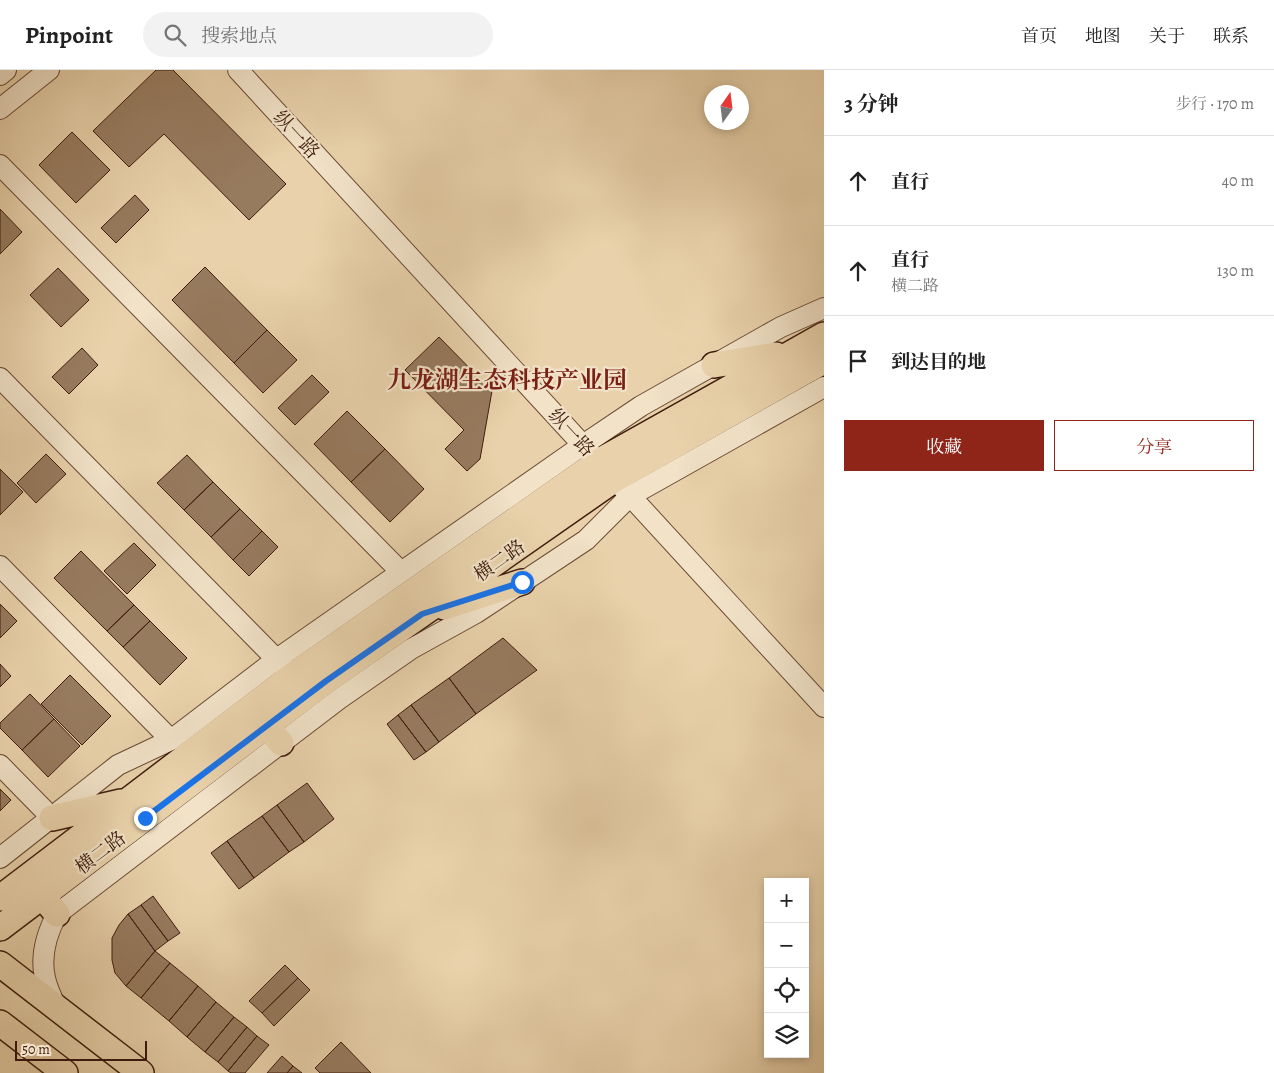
<!DOCTYPE html>
<html lang="zh">
<meta charset="utf-8">
<style>
body{margin:0;font-family:Alegreya,"Noto Serif SC",serif;background:#f2f2f2;color:#222}
.controls{position:absolute;right:15px;bottom:15px;display:grid;overflow:hidden;border-radius:0px;box-shadow:0 2px 8px #0003}
.controls button{width:45px;height:45px;display:grid;place-items:center;padding:0;border:0;border-bottom:1px solid #e0e0e0;background:#fff;color:#222;font:25px sans-serif}
.compass{position:absolute;left:704px;top:15px;width:45px;height:45px;border-radius:50%;background:#fff;box-shadow:0 2px 8px #0003;rotate:14deg}
.scale{position:absolute;left:15px;bottom:12px;width:132px;box-sizing:border-box;padding-left:5px;border:2px solid #3f1c0d;border-top:0;font-size:14px;line-height:18px;white-space:nowrap;color:#3f1c0d;-webkit-text-stroke:4px #f1e2c8;paint-order:stroke}
.stop{position:absolute;width:15px;height:15px;margin:-11px;border:4px solid #1a73e8;border-radius:50%;background:#fff}
.stop.end{background:#1a73e8;border-color:#fff;box-shadow:0 1px 5px #0008}
.list{margin:0;padding:0;list-style:none}
h2{display:flex;justify-content:space-between;align-items:center;height:65px;margin:0;padding:0 20px;font-size:21px}
h2 small{font-size:16px;font-weight:400;color:#767676}
.list li{display:grid;grid-template-columns:32px 1fr auto;gap:15px;align-items:center;box-sizing:border-box;height:90px;padding:0 20px;border-top:1px solid #e0e0e0}
.list b{display:block;font-size:19px;white-space:nowrap}
.list p{margin:0;font-size:16px;white-space:nowrap;color:#767676}
.list em{font-size:16px;font-style:normal;color:#767676}
.actions{display:flex;gap:10px;padding:15px 20px}
.actions a{flex:1;padding:11px 0;border:1px solid #8f2418;border-radius:0px;text-align:center;font-size:18px;color:#8f2418}
.actions .main{background:#8f2418;color:#fff}
.icon{flex:none;width:28px;height:28px;fill:none;stroke:currentColor;stroke-width:2;stroke-linecap:round;stroke-linejoin:round}
.map{position:relative;flex:none;width:824px;height:1003px;overflow:hidden}
header{display:flex;align-items:center;gap:30px;box-sizing:border-box;height:70px;padding:0 25px;background:#fff;border-bottom:1px solid #e0e0e0}
header strong{font-size:24px}
nav{display:flex;gap:28px;margin-inline-start:auto;font-size:18px}
.search{width:350px;height:45px;background:#f2f2f2;display:flex;align-items:center;gap:12px;box-sizing:border-box;padding:0 18px;border-radius:28px;color:#767676;font-size:19px}
main{display:flex}
aside{flex:1;background:#fff}
.map>svg:first-child{display:block}
.building{fill:#977b5f;stroke:#3f1c0d}
.lines{fill:none;stroke-linecap:round;stroke-linejoin:round}
.minor-casing{stroke:#6a4a34;stroke-width:22}
.major-casing{stroke:#3f1c0d;stroke-width:28}
.minor{stroke:#f1e2c8;stroke-width:20}
.major{stroke:#e9d2ab;stroke-width:25}
.route{stroke:#1a73e8;stroke-width:6}
.labels{text-anchor:middle;stroke-width:4.5;stroke-linejoin:round;paint-order:stroke}
.street-label{font-size:19px;fill:#3f1c0d;stroke:#f1e2c8}
.district-label{font-size:24px;font-weight:bold;fill:#7a1f14;stroke:#f1e2c8}
</style>
<header>
<strong>Pinpoint</strong>
<div class="search"><svg class="icon" aria-label="search" viewBox="0 0 24 24"><circle cx="10" cy="10" r="6"/><path d="M15 15l6 6"/></svg>搜索地点</div>
<nav><a>首页</a><a>地图</a><a>关于</a><a>联系</a></nav>
</header>
<main>
<div class="map">
<svg width="824" height="1003" viewBox="0 0 824 1003">
<rect width="100%" height="100%" fill="#e9d2ab"/>
<filter id="stains"><feTurbulence type="fractalNoise" baseFrequency=".004" numOctaves="4"/><feColorMatrix values="0 0 0 0 .2 0 0 0 0 .09 0 0 0 0 .02 0 0 0 .5 -.17"/></filter>
<radialGradient id="worn" r=".72"><stop offset=".6" stop-color="#630" stop-opacity="0"/><stop offset="1" stop-color="#630" stop-opacity=".3"/></radialGradient>
<path class="building" d="M156 0H173L286 114 249 150 164 64 129 97 93 61Z
M72 62 110 100 76 133 39 95Z
M135 125 149 140 116 173 101 158Z
M0 139 22 162 0 184Z
M205 197 267 260 234 293 172 230Z
M58 198 89 230 61 257 30 225Z
M267 260 297 290 263 323 234 293Z
M439 267 492 321 480 389 467 401 445 379 464 360 405 300Z
M82 278 98 295 69 324 52 307Z
M312 305 329 322 295 355 278 338Z
M347 341 385 379 351 412 314 374Z
M385 379 424 419 390 452 351 412Z
M46 384 66 404 36 433 17 413Z
M187 385 213 412 184 440 157 413Z
M0 399 23 422 0 445Z
M213 412 240 439 211 467 184 440Z
M240 439 262 461 233 490 211 467Z
M262 461 278 477 249 506 233 490Z
M134 473 156 495 127 524 104 501Z
M81 481 134 535 107 561 54 508Z
M0 534 17 551 0 568Z
M134 535 150 551 123 577 107 561Z
M150 551 187 588 160 615 123 577Z
M503 568 537 600 476 644 449 608Z
M0 594 11 606 0 617Z
M70 605 111 646 82 675 41 634Z
M449 608 476 644 439 672 411 635Z
M30 624 54 649 22 680 0 658V653Z
M411 635 439 672 426 682 398 645Z
M398 645 426 682 414 690 387 654Z
M54 649 80 676 48 707 22 680Z
M307 713 334 749 304 772 277 735Z
M0 719 11 730 0 741Z
M277 735 304 772 289 782 262 746Z
M262 746 289 782 254 808 227 771Z
M227 771 254 808 239 819 211 783Z
M153 826 180 863 168 871 141 835Z
M141 835 168 871 155 881 128 844Z
M128 844 155 881 126 916 115 903 112 890V868L119 855Z
M155 881 170 893 141 928 126 916Z
M170 893 198 916 169 951 141 928Z
M285 895 298 908 262 943 249 931Z
M298 908 310 920 274 956 262 943Z
M198 916 216 932 187 967 169 951Z
M216 932 234 947 205 982 187 967Z
M234 947 247 957 218 992 205 982Z
M247 957 257 966 228 1001 218 992Z
M257 966 269 975 245 1003H231L228 1001Z
M341 972 371 1003H320L315 998Z
M282 986 293 996 287 1003H267Z
M293 996 302 1003H287Z"/>
<g class="lines">
<defs>
<path id="minor" d="M238 0 592 385
M0 5 6 0
M0 39 49 0
M0 95 401 502
M0 308 286 599
M622 417 824 637
M0 496 171 670
M0 695 52 748
M0 788 118 695 171 670 277 589 583 375 641 336 781 257 824 238
M56 937C52 928 47 918 45 908 40 886 47 863 57 844L339 629 411 579 476 543 586 470 630 426 824 317"/>
<path id="major" d="M714 295 776 285
M444 537 522 512
M266 656 281 673
M52 748 121 732
M42 826 57 844
M0 828 293 605 598 392 824 265
M0 858 326 611 615 409 824 291
M0 894 141 1003
M0 953 65 1003"/>
</defs>
<use href="#minor" class="minor-casing"/>
<use href="#major" class="major-casing"/>
<use href="#minor" class="minor"/>
<use href="#major" class="major"/>
</g>
<g class="lines">
<path class="route" d="M145 748 326 611 422 544 522 512"/>
</g>
<g class="labels">
<g class="street-label">
<text transform="translate(297 64) rotate(47)" y="7">纵一路</text>
<text transform="translate(572 362) rotate(47)" y="7">纵一路</text>
<text transform="translate(499 490) rotate(-35)" y="7">横二路</text>
<text transform="translate(100 782) rotate(-37)" y="7">横二路</text>
</g>
<g class="district-label">
<text x="507" y="318">九龙湖生态科技产业园</text>
</g>
</g>
<rect width="100%" height="100%" filter="url(#stains)"/>
<rect width="100%" height="100%" fill="url(#worn)"/>
</svg>
<div class="controls">
<button>+</button>
<button>−</button>
<button><svg class="icon" aria-label="locate" viewBox="0 0 24 24"><circle cx="12" cy="12" r="6"/><path d="M12 2v4M12 18v4M2 12h4M18 12h4"/></svg></button>
<button><svg class="icon" aria-label="layers" viewBox="0 0 24 24"><path d="M12 4l9 5-9 5-9-5zM3 14l9 5 9-5"/></svg></button>
</div>
<svg class="compass" viewBox="-18 -18 36 36"><path d="M0-13l5 13h-10z" fill="#e53935"/><path d="M0 13l5-13h-10z" fill="#767676"/></svg>
<div class="scale">50 m</div>
<div class="stop" style="left:522px;top:512px"></div>
<div class="stop end" style="left:145px;top:748px"></div>
</div>
<aside>
<h2>3 分钟<small>步行 · 170 m</small></h2>
<ul class="list">
<li><svg class="icon" aria-label="ahead" viewBox="0 0 24 24"><path d="M12 20V5M6 11l6-6 6 6"/></svg><div><b>直行</b></div><em>40 m</em></li>
<li><svg class="icon" aria-label="ahead" viewBox="0 0 24 24"><path d="M12 20V5M6 11l6-6 6 6"/></svg><div><b>直行</b><p>横二路</p></div><em>130 m</em></li>
<li><svg class="icon" aria-label="arrive" viewBox="0 0 24 24"><path d="M6 21V4h12l-3 4 3 4H6"/></svg><div><b>到达目的地</b></div></li>
</ul>
<div class="actions"><a class="main">收藏</a><a>分享</a></div>
</aside>
</main>
